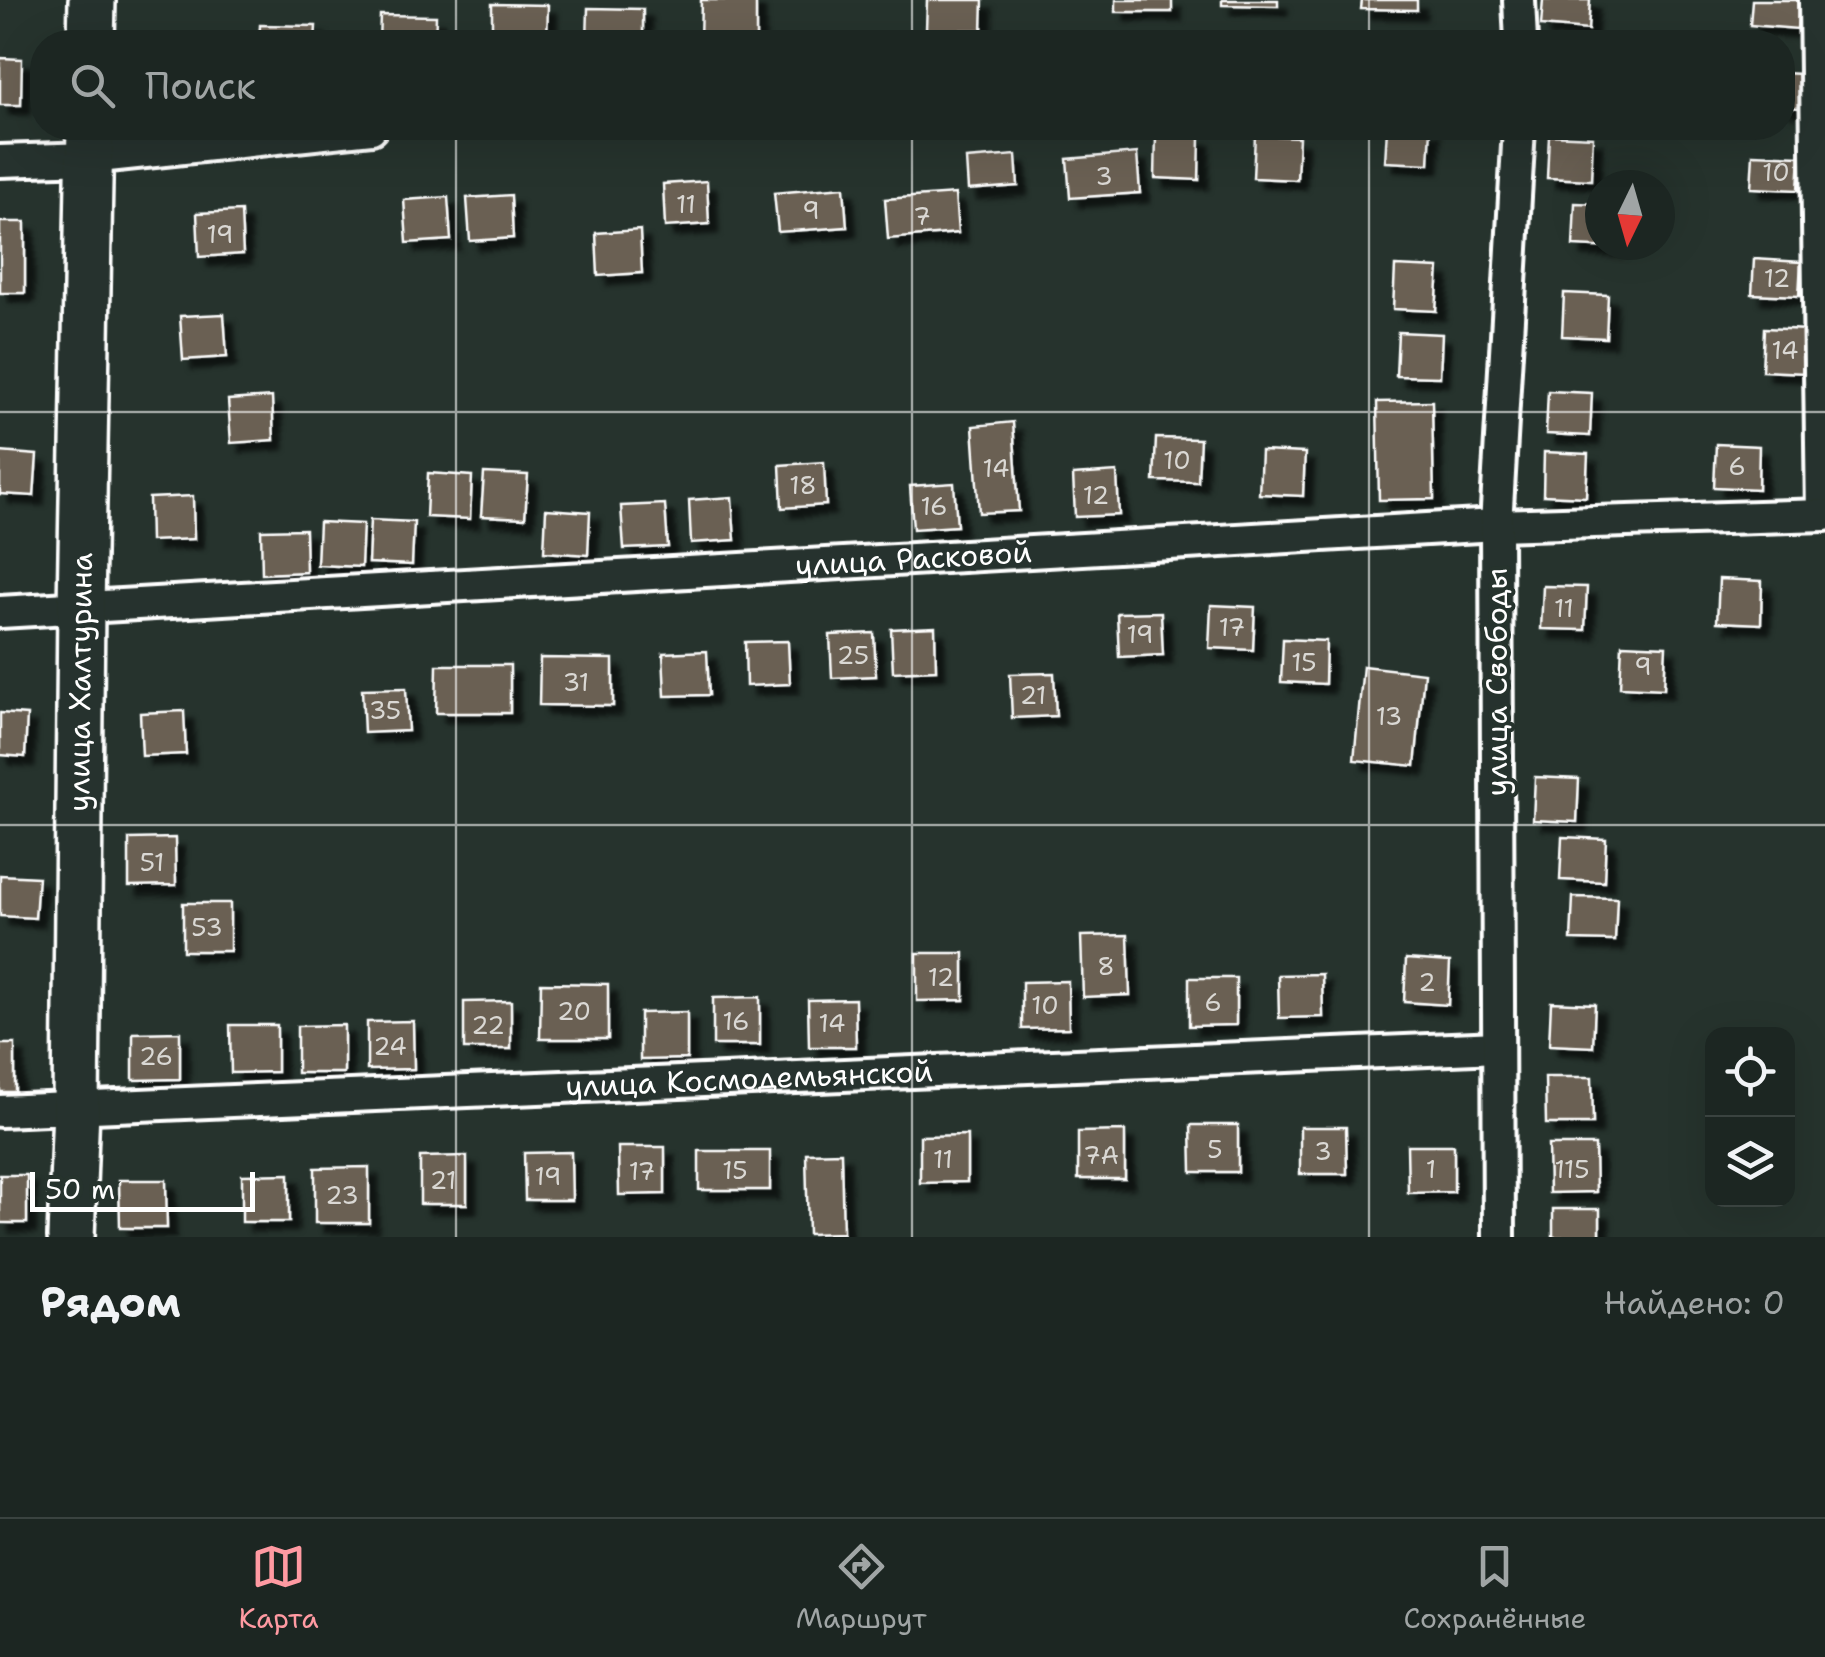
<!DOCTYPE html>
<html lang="ru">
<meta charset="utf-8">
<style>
body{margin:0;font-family:"Shantell Sans",sans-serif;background:#252e2a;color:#f1f3f6}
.controls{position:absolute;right:30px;bottom:30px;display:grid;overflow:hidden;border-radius:20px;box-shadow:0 10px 40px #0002}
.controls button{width:90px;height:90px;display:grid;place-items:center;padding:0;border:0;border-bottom:2px solid #3a4340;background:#1c2622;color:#f1f3f6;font:50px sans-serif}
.compass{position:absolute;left:1585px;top:170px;width:90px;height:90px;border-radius:50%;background:#1c2622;box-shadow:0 10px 40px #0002;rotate:185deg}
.scale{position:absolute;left:30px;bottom:25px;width:225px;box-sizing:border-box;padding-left:10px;border:5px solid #fff;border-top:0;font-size:28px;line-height:35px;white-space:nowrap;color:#fff;-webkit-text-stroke:8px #26332d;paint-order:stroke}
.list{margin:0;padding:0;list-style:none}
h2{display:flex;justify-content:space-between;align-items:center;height:130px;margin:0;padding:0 40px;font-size:42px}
h2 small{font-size:32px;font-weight:400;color:#a0a5a5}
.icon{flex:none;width:55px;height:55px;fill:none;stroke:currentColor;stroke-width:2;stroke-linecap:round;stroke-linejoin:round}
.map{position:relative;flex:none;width:1825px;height:1237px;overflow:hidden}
.search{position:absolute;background:#1c2622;box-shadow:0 10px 40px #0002;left:30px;right:30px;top:30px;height:110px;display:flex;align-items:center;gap:25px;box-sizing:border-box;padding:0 35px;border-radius:40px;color:#a0a5a5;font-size:38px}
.sheet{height:280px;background:#1c2622}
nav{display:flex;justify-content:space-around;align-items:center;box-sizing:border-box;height:140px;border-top:2px solid #3a4340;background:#1c2622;font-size:28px;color:#a0a5a5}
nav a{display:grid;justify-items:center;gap:5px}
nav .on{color:#ff9aa2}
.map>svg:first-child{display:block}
.building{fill:#6a6152;stroke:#fff;stroke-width:2.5;filter:url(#shadow)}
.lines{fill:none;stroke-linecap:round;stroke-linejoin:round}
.street-casing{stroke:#fff;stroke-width:38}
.secondary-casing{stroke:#fff;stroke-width:52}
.street{stroke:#26332d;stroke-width:30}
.secondary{stroke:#26332d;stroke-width:45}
.grid{fill:none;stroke:#fff;stroke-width:2.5;stroke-opacity:0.55}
.labels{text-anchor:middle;stroke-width:8;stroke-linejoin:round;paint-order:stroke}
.number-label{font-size:25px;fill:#dad8d4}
.street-label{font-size:30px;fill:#fff;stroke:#26332d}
</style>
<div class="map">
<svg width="1825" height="1237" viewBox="0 0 1825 1237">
<defs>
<filter id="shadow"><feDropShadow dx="9" dy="9" stdDeviation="2.5" flood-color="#0009"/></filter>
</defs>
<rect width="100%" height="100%" fill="#26332d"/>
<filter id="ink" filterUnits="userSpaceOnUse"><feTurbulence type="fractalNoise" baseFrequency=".01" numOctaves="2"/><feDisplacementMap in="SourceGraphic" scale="20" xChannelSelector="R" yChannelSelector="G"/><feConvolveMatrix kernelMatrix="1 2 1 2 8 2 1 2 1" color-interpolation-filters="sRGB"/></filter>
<g filter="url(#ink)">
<path class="building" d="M701 0H756V42H700Z
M927 0H983L982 30H926Z
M1116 0H1172V12H1116Z
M1222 0H1278V6L1222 5Z
M1362 0H1417V10L1361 9Z
M1543 0H1590L1588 30 1541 26Z
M1752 0H1799L1797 29 1750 25Z
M492 4 548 5 547 42H492Z
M588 8 643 9V42H587Z
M380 15 436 16 435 42H379Z
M260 25 316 26 315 42H259Z
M0 58 22 59 21 105H0Z
M1782 73 1802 74 1801 108 1782 107Z
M1387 128H1431L1429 164 1385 162Z
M1156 135 1200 137 1199 180 1155 178Z
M1255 135 1299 137 1297 180 1253 178Z
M1549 135 1593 137 1591 180 1547 178Z
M1137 153 1140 193 1070 198 1067 159Z
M1753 154 1800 156 1798 190 1751 188Z
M1016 155 1018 186 968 190 966 159Z
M707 181 709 224 665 227 663 184Z
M844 187 847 227 778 232 774 193Z
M955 194 958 233 888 239 885 199Z
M511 195 513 238 470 241 467 198Z
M448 197 451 240 407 243 404 200Z
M1575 203 1600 204V245H1617V248L1573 246Z
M241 211 243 254 199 257 197 213Z
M0 222H25V293H0Z
M640 230 642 273 598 276 596 233Z
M1754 259 1801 262 1799 296 1752 294Z
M1395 266 1439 268 1436 311 1393 309Z
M1564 293 1608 295 1606 338 1562 336Z
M224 314 227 357 183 360 180 316Z
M1764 328 1808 330 1806 373 1762 371Z
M1398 332 1442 334 1440 377 1396 376Z
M1548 391 1592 393 1590 436 1546 434Z
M272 397 274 440 231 443 228 400Z
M1432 401 1434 499 1379 500 1377 402Z
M1013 422 1019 511 979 513 973 426Z
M1156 438 1200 439 1198 482 1154 481Z
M1716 444 1759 446 1758 489 1714 487Z
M1261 451 1305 453 1303 496 1259 494Z
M0 452 37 455 34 496 0 494Z
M1544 452 1588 454 1586 497 1543 495Z
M824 462 826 505 782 508 780 465Z
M1117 472 1119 515 1075 517 1073 475Z
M428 473 472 476 470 519 426 517Z
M484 473 528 475 525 518 481 516Z
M954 483 957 526 913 529 910 486Z
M193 496 194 539 150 541 149 498Z
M732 497 735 540 691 543 689 500Z
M665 504 668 547 624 549 621 506Z
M546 509 590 512 588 555 544 552Z
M370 520 414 522 412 565 368 563Z
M319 522 363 524 361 567 317 565Z
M305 529 306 572 262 574 261 530Z
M1719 579 1762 581 1761 624 1717 622Z
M1543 586 1587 587 1585 630 1541 629Z
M1211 605 1255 607 1253 650 1209 648Z
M1161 612 1163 655 1119 657 1117 613Z
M935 627 936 670 893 672 891 629Z
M874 633 876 676 832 678 830 635Z
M1283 639 1326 641 1325 684 1281 682Z
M788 641 790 684 746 686 745 642Z
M1622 644 1666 646 1664 689 1620 687Z
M707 651 709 695 665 696 663 653Z
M540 658 613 659V706L539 705Z
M437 665H510V713H436Z
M1363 666 1424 673 1415 766 1354 760Z
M1054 673 1056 716 1012 718 1010 674Z
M406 688 408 731 364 733 362 689Z
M184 711 186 754 142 756 140 713Z
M0 713 27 715 25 757 0 755Z
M1535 777 1579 779 1577 822 1533 820Z
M1562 837 1606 839 1604 882 1560 880Z
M175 838 176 885 129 886V839Z
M0 875 38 877 35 918 0 916Z
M1573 897 1617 898 1615 941 1571 940Z
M183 903H230V951H183Z
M1128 935 1130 995 1083 997 1081 936Z
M917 953H964V1000L917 1001Z
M1406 959 1450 962 1448 1005 1404 1002Z
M1322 974 1323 1017 1279 1018 1278 975Z
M1189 978H1236V1025L1189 1026Z
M1068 981 1069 1028 1022 1029V982Z
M541 983 608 984V1039H540Z
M760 997V1045H713V998Z
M855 999 856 1047H809L808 1000Z
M511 1001V1049H464V1002Z
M1551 1002 1595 1004 1593 1047 1549 1045Z
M687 1012V1059L640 1060V1013Z
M413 1021 414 1069 367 1070V1022Z
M230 1025H277V1072L231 1073Z
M344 1025V1073H297V1026Z
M180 1032V1079L133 1080V1033Z
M0 1044H15V1092H0Z
M1545 1077H1592L1593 1124H1546Z
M1191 1125H1238V1172H1192Z
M1300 1127H1346L1347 1174H1300Z
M1125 1131V1179H1078V1132Z
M967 1135V1182L920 1183V1136Z
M1407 1145H1454V1192L1408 1193Z
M1548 1145H1595L1596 1192 1549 1193Z
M618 1147H665V1194L619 1195Z
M699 1151H770V1190H699Z
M571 1152 572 1200H525L524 1153Z
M841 1152 843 1233 808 1234 806 1153Z
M467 1156V1204H420V1157Z
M369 1167V1223H315V1168Z
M289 1174V1222H242V1175Z
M0 1175H27V1223H0Z
M119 1180H166L167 1228H120Z
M1553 1209H1600V1237H1553Z"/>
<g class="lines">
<defs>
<g id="street">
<path d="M1519 0 1521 42"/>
<path d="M1815 0 1822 515"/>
<path d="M0 161 89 158 371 128"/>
<path id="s1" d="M0 612 1496 525 1825 515"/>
<path id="s2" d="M0 1111 1498 1047"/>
<path d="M1499 1237 1496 525 1519 128"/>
</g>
<g id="secondary">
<path d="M91 42 92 0"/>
<path id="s3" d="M71 1237 76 1108 81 607 90 128"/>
</g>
</defs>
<use href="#street" class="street-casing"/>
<use href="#secondary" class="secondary-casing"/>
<use href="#street" class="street"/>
<use href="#secondary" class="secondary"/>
</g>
</g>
<path class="grid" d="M456 0V42M912 0V42M1369 0V42M456 128V1237M912 128V1237M1369 128V1237M0 412H1825M0 825H1825"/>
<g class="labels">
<g class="number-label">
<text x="1776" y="181">10</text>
<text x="1104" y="185">3</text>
<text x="686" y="213">11</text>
<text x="811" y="219">9</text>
<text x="922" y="225">7</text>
<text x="220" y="243">19</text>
<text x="1777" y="287">12</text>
<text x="1785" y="359">14</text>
<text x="1177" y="469">10</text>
<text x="1737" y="475">6</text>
<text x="996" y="477">14</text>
<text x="803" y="494">18</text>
<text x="1096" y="504">12</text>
<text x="934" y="515">16</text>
<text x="1564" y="617">11</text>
<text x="1232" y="636">17</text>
<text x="1140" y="643">19</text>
<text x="853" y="664">25</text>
<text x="1304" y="671">15</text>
<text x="1643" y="675">9</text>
<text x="576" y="691">31</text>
<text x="1033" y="704">21</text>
<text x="385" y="719">35</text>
<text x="1389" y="725">13</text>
<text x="152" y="871">51</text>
<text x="207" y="936">53</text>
<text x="1106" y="975">8</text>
<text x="941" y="986">12</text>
<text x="1427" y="991">2</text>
<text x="1213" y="1011">6</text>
<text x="1045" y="1014">10</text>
<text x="574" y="1020">20</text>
<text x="736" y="1030">16</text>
<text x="832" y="1032">14</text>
<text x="488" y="1034">22</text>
<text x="390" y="1055">24</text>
<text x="156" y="1065">26</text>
<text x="1215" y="1158">5</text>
<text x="1323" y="1160">3</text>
<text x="1101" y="1164">7А</text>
<text x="943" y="1168">11</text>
<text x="1431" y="1178">1</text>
<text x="1572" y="1178">115</text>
<text x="735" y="1179">15</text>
<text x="642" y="1180">17</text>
<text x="548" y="1185">19</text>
<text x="443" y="1189">21</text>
<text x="342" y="1204">23</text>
</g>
<g class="street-label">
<text dy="10" stroke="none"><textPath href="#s1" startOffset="915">улица Расковой</textPath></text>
<text dy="10" stroke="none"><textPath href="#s3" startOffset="555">улица Халтурина</textPath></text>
<text transform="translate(1497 682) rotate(-90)" y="10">улица Свободы</text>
<text dy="10" stroke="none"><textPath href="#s2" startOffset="750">улица Космодемьянской</textPath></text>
</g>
</g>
</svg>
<div class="controls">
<button><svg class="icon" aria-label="locate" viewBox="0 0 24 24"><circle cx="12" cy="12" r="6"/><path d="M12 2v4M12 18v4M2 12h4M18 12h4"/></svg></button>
<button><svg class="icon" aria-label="layers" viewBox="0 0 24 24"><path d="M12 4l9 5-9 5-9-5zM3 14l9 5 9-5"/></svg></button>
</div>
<svg class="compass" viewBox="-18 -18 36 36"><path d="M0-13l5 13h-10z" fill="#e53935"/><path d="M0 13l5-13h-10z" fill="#a0a5a5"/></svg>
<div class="scale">50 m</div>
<div class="search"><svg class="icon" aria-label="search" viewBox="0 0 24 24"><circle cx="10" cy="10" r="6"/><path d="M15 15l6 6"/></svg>Поиск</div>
</div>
<section class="sheet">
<h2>Рядом<small>Найдено: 0</small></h2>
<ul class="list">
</ul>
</section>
<nav>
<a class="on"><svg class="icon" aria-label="map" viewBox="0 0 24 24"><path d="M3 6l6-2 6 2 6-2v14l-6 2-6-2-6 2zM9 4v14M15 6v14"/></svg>Карта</a>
<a><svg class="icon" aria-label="directions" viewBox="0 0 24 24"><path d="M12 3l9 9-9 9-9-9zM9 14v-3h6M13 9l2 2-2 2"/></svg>Маршрут</a>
<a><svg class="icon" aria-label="saved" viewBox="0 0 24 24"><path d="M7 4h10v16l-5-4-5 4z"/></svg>Сохранённые</a>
</nav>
